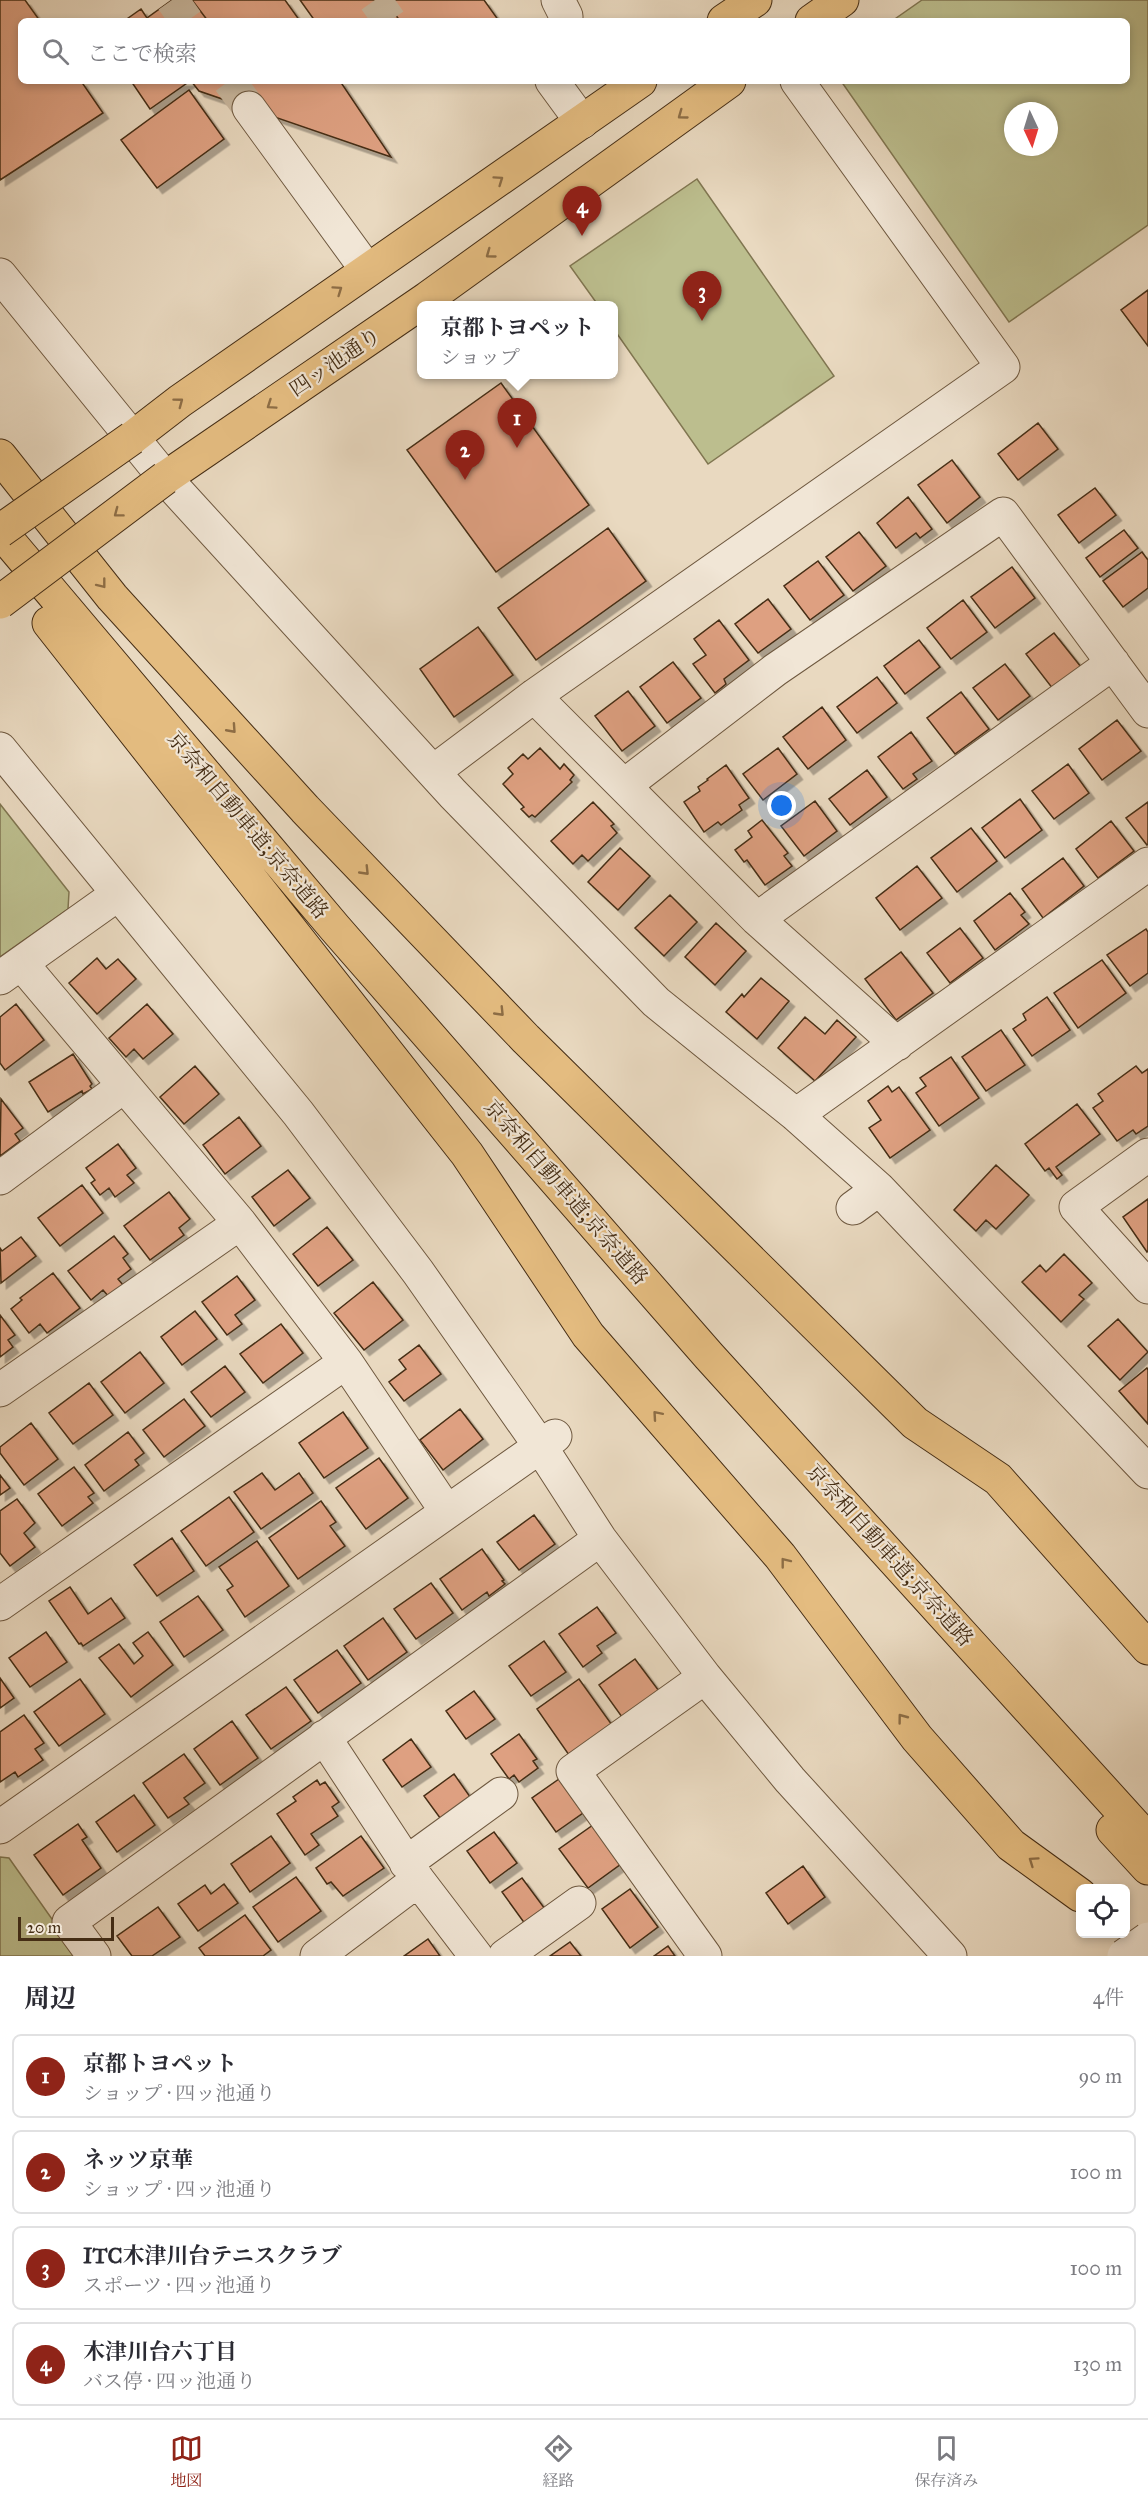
<!DOCTYPE html>
<html lang="ja">
<meta charset="utf-8">
<style>
body{margin:0;font-family:"IM FELL Great Primer","Noto Serif JP",serif;background:#f2f2f3;color:#2b2b33}
.controls{position:absolute;right:18px;bottom:18px;display:grid;overflow:hidden;border-radius:9px;box-shadow:0 3px 9px #0003}
.controls button{width:54px;height:54px;display:grid;place-items:center;padding:0;border:0;border-bottom:2px solid #e1e1e2;background:#fff;color:#2b2b33;font:30px sans-serif}
.compass{position:absolute;left:1004px;top:102px;width:54px;height:54px;border-radius:50%;background:#fff;box-shadow:0 3px 9px #0003;rotate:176deg}
.scale{position:absolute;left:18px;bottom:15px;width:96px;box-sizing:border-box;padding-left:6px;border:3px solid #452d14;border-top:0;font-size:16px;line-height:21px;white-space:nowrap;color:#452d14;-webkit-text-stroke:4px #f1e6d6;paint-order:stroke}
.you{position:absolute;left:782px;top:806px;width:21px;height:21px;margin:-15px;border:4px solid #fff;border-radius:50%;background:#1a73e8;box-shadow:0 0 0 9px #1a73e833}
.badge{display:grid;place-items:center;width:39px;height:39px;border-radius:50%;background:#8f2418;color:#fff;font-size:20px;font-weight:700}
.pin{position:absolute;translate:-50% -50px;filter:drop-shadow(0 2px 3px #0008)}
.pin::after{content:'';position:absolute;top:32px;width:21px;height:18px;background:inherit;clip-path:polygon(0 0,100% 0,50% 100%)}
.popup{position:absolute;left:417px;top:301px;width:201px;height:78px;box-sizing:border-box;display:grid;place-content:center;border-radius:9px;background:#fff;filter:drop-shadow(0 2px 4px #0005);font-size:20px;white-space:nowrap;color:#7c7c81}
.popup b{font-size:22px;color:#2b2b33}
.popup::after{content:'';position:absolute;left:50%;top:100%;margin-left:-12px;border:12px solid transparent;border-top-color:#fff}
.list{margin:0;padding:0;list-style:none}
h2{display:flex;justify-content:space-between;align-items:center;height:78px;margin:0;padding:0 24px;font-size:26px}
h2 small{font-size:20px;font-weight:400;color:#7c7c81}
.list li{display:grid;grid-template-columns:39px 1fr auto;gap:18px;align-items:center;box-sizing:border-box;height:84px;margin:0 12px 12px;padding:0 12px;border:2px solid #e1e1e2;border-radius:9px}
.list b{display:block;font-size:22px;white-space:nowrap}
.list p{margin:0;font-size:20px;white-space:nowrap;color:#7c7c81}
.list em{font-size:20px;font-style:normal;color:#7c7c81}
.icon{flex:none;width:33px;height:33px;fill:none;stroke:currentColor;stroke-width:2;stroke-linecap:round;stroke-linejoin:round}
.map{position:relative;flex:none;width:1148px;height:1956px;overflow:hidden}
.search{position:absolute;background:#fff;box-shadow:0 3px 9px #0003;left:18px;right:18px;top:18px;height:66px;display:flex;align-items:center;gap:15px;box-sizing:border-box;padding:0 21px;border-radius:9px;color:#7c7c81;font-size:22px}
.sheet{height:462px;background:#fff}
nav{display:flex;justify-content:space-around;align-items:center;box-sizing:border-box;height:84px;border-top:2px solid #e1e1e2;background:#fff;font-size:16px;color:#7c7c81}
nav a{display:grid;justify-items:center;gap:3px}
nav .on{color:#8f2418}
.map>svg:first-child{display:block}
.green{fill:#bcbe8e;stroke:#807651;stroke-width:1.5;fill-rule:evenodd}
.building{fill:#dea081;stroke:#452d14;stroke-width:1.5;filter:url(#shadow)}
.lines{fill:none;stroke-linecap:round;stroke-linejoin:round}
.minor-tunnel{stroke:#c8b79e;stroke-width:33;stroke-dasharray:33 16;stroke-linecap:butt}
.minor-casing{stroke:#6e583f;stroke-width:35}
.major-casing{stroke:#452d14;stroke-width:35}
.highway-casing{stroke:#452d14;stroke-width:35}
.minor{stroke:#f1e6d6;stroke-width:33}
.major{stroke:#e4bc80;stroke-width:33}
.highway{stroke:#e4bc80;stroke-width:33}
.minor-bridge-casing{stroke:#6e583f;stroke-width:35;stroke-linecap:butt}
.major-bridge-casing{stroke:#452d14;stroke-width:35;stroke-linecap:butt}
.minor-bridge{stroke:#f1e6d6;stroke-width:33}
.major-bridge{stroke:#e4bc80;stroke-width:33}
.oneway{stroke:#8d6d45}
.labels{text-anchor:middle;stroke-width:4.5;stroke-linejoin:round;paint-order:stroke}
.street-label{font-size:21px;fill:#452d14;stroke:#f1e6d6}
</style>
<div class="map">
<svg width="1148" height="1956" viewBox="0 0 1148 1956">
<defs>
<filter id="shadow"><feDropShadow dx="5.5" dy="5.5" stdDeviation="0" flood-color="#0004"/></filter>
</defs>
<rect width="100%" height="100%" fill="#e9d9c0"/>
<filter id="stains"><feTurbulence type="fractalNoise" baseFrequency=".00333" numOctaves="4"/><feColorMatrix values="0 0 0 0 .2 0 0 0 0 .09 0 0 0 0 .02 0 0 0 .5 -.17"/></filter>
<radialGradient id="worn" r=".72"><stop offset=".6" stop-color="#630" stop-opacity="0"/><stop offset="1" stop-color="#630" stop-opacity=".3"/></radialGradient>
<path class="green" d="M922 0H1148V225L1009 322 841 81H1127V21H892ZM1013 111H1049V147H1013Z
M697 179 834 376 708 464 613 328V306L598 305 570 266Z
M0 804 69 892 68 909 0 957Z
M0 1857 9 1858 78 1956H0Z"/>
<path class="building" d="M0 0H25L40 21H21V81H81L103 113 0 180Z
M172 0H192L208 21H149L147 18Z
M192 0H285L300 21H208Z
M300 0H385L400 21H315Z
M385 0H484L499 21H400Z
M141 9 149 21H124Z
M131 81H190L150 109Z
M191 81H340L391 157 199 91Z
M189 90 224 139 157 188 121 140Z
M1148 290V346L1121 310Z
M501 383 589 505 496 572 407 450Z
M1038 423 1058 449 1018 480 998 454Z
M952 460 980 497 947 523 918 485Z
M1095 488 1116 515 1079 543 1058 515Z
M908 497 932 529 920 538 916 533 896 548 877 523Z
M608 528 646 581 536 660 498 608Z
M1124 530 1138 548 1100 577 1086 558Z
M859 532 886 566 853 591 826 557Z
M1142 552 1148 560V588L1123 607 1103 581Z
M818 561 844 595 810 620 784 586Z
M1012 567 1035 598 995 628 971 597Z
M768 599 791 629 758 653 735 624Z
M963 600 987 632 951 659 927 628Z
M719 620 749 660 724 679 726 684 715 693 693 664 706 655 694 639Z
M478 627 513 675 454 717 420 669Z
M1054 633 1081 667 1053 689 1026 654Z
M919 640 940 667 905 694 884 666Z
M673 662 701 698 667 723 640 687Z
M1005 664 1030 696 998 720 973 688Z
M877 677 897 703 857 733 837 707Z
M628 691 655 726 622 751 595 716Z
M961 692 989 729 955 754 927 718Z
M822 707 846 740 808 769 783 737Z
M1117 720 1141 751 1102 780 1079 749Z
M911 732 932 761 913 774 917 779 903 789 878 757Z
M540 748 560 769 564 764 574 775 570 780 572 782 535 817 532 815 529 817 521 809 524 807 503 784 513 774 508 768 523 754 528 759Z
M778 748 797 774 763 800 743 774Z
M1068 764 1089 793 1054 819 1032 791Z
M726 765 749 798 739 805 742 810 721 825 718 822 704 832 684 802 700 791 698 787 708 780 707 779Z
M867 770 887 797 850 825 829 799Z
M1020 799 1042 830 1005 858 982 828Z
M815 801 837 831 804 856 781 826Z
M593 802 614 824 611 826 617 833 588 861 582 855 573 864 551 841Z
M1148 802V844L1147 845 1126 818Z
M762 820 788 853 784 856 792 866 765 885 747 860 744 862 735 850 752 837 748 831Z
M1111 821 1134 851 1098 878 1076 849Z
M971 828 997 861 957 892 931 858Z
M620 848 650 876 618 910 588 882Z
M1063 858 1084 886 1043 918 1022 889Z
M917 866 942 898 900 930 876 898Z
M1010 893 1025 912 1021 915 1029 924 995 950 974 921Z
M670 895 697 922 664 956 635 928Z
M716 923 746 951 715 985 685 957Z
M960 928 983 958 950 983 927 953Z
M1146 929 1148 932V973L1130 986 1107 955Z
M901 952 933 993 896 1020 865 979Z
M97 958 106 969 118 959 136 979 97 1014 69 983Z
M1102 960 1126 993 1078 1028 1054 993Z
M761 978 789 1001 757 1039 726 1012 742 994 744 997Z
M1047 997 1070 1030 1032 1056 1013 1029 1026 1020 1023 1014Z
M16 1004 44 1040 5 1070 0 1063V1017Z
M147 1004 173 1034 143 1059 134 1049 126 1057 109 1038Z
M805 1017 825 1034 837 1020 856 1037 815 1081 778 1048Z
M1001 1030 1025 1065 986 1091 962 1057Z
M73 1054 92 1084 90 1086 92 1089 83 1094 82 1091 48 1112 29 1082Z
M951 1057 979 1098 939 1126 916 1093 926 1086 920 1078Z
M195 1066 219 1094 184 1124 160 1097Z
M1136 1066 1142 1073 1148 1069V1126L1136 1134 1133 1130 1117 1141 1093 1108 1103 1101 1098 1094Z
M888 1086 892 1092 899 1087 930 1130 890 1158 869 1128 881 1120 868 1101Z
M1 1099 23 1128 15 1134 20 1141 0 1156Z
M1077 1104 1100 1134 1056 1167 1062 1175 1057 1179 1049 1168 1045 1171 1025 1144Z
M239 1117 261 1146 225 1174 203 1145Z
M118 1144 136 1168 127 1175 134 1183 115 1197 109 1188 100 1195 91 1183 95 1180 86 1168Z
M996 1165 1029 1195 996 1229 986 1220 976 1231 954 1210Z
M288 1170 310 1198 274 1226 252 1197Z
M82 1185 103 1213 60 1246 38 1218Z
M169 1192 190 1219 179 1228 184 1235 150 1260 124 1226Z
M1148 1199V1251L1147 1252 1123 1217Z
M327 1227 353 1260 318 1286 293 1254Z
M114 1236 128 1254 123 1258 131 1269 118 1279 124 1286 109 1297 103 1290 91 1300 68 1271Z
M21 1237 36 1256 1 1283 0 1248 2 1251Z
M1064 1254 1092 1283 1079 1295 1084 1299 1061 1322 1022 1282 1040 1265 1046 1272Z
M53 1273 80 1308 47 1333 40 1324 29 1333 11 1309 22 1300 20 1298Z
M237 1276 255 1300 235 1315 242 1324 227 1335 202 1302Z
M373 1282 403 1320 364 1350 334 1313Z
M195 1311 217 1339 182 1365 161 1337Z
M0 1315 15 1335 8 1340 13 1347 0 1357Z
M1118 1319 1148 1352 1120 1380 1088 1346Z
M281 1324 303 1353 263 1383 240 1354Z
M419 1345 441 1374 404 1401 389 1382 406 1369 399 1360Z
M140 1352 164 1383 125 1413 101 1382Z
M225 1366 245 1392 211 1417 191 1392Z
M1147 1368 1148 1370V1424L1119 1391Z
M89 1383 113 1415 73 1444 49 1413Z
M184 1399 205 1426 164 1457 143 1430Z
M460 1409 483 1439 443 1470 420 1440Z
M343 1412 368 1448 324 1478 299 1443Z
M31 1423 58 1459 24 1485 0 1453V1447Z
M128 1432 144 1453 135 1460 139 1465 104 1491 85 1465Z
M379 1458 408 1498 366 1529 336 1488Z
M74 1467 94 1493 88 1497 93 1503 62 1526 38 1494Z
M262 1473 275 1490 299 1473 313 1493 261 1529 234 1492Z
M0 1475 10 1488 0 1495Z
M229 1497 254 1532 206 1566 181 1531Z
M17 1499 35 1523 24 1533 35 1547 10 1566 0 1553V1511Z
M321 1501 336 1522 330 1526 345 1546 298 1579 269 1538Z
M534 1515 555 1544 519 1570 497 1542Z
M172 1538 194 1571 157 1596 134 1565Z
M257 1541 289 1586 245 1617 227 1590 233 1586 219 1567Z
M482 1549 504 1580 502 1581 505 1584 489 1596 487 1592 462 1610 440 1579Z
M431 1583 453 1613 416 1639 394 1609Z
M70 1587 88 1614 111 1598 125 1618 83 1646 81 1643 79 1644 49 1601Z
M198 1596 223 1630 184 1657 160 1622Z
M597 1607 616 1633 597 1646 602 1653 583 1667 559 1634Z
M383 1618 407 1652 368 1680 344 1646Z
M46 1632 67 1662 30 1687 9 1658Z
M148 1632 173 1665 131 1697 99 1658 119 1644 134 1664 143 1656 133 1643Z
M544 1641 566 1672 531 1696 509 1666Z
M337 1650 361 1683 318 1713 294 1680Z
M635 1659 659 1691 622 1717 599 1685Z
M0 1678 14 1698 0 1708Z
M80 1679 105 1714 59 1746 34 1712Z
M579 1679 612 1725 569 1755 537 1709Z
M286 1687 311 1721 271 1749 246 1715Z
M474 1691 495 1719 466 1739 446 1711Z
M24 1715 44 1743 35 1749 43 1760 18 1777 15 1772 0 1782V1732Z
M232 1721 258 1758 220 1785 194 1749Z
M519 1734 537 1759 533 1761 538 1768 519 1782 514 1775 509 1779 491 1754Z
M411 1739 431 1767 402 1787 383 1760Z
M184 1754 205 1783 184 1798 189 1804 168 1818 143 1783Z
M454 1774 473 1801 443 1822 424 1796Z
M559 1779 583 1813 556 1832 532 1798Z
M317 1780 320 1785 325 1782 339 1802 332 1807 338 1816 311 1834 319 1845 305 1855 277 1814 296 1801 293 1797Z
M134 1795 155 1825 117 1852 96 1822Z
M78 1824 87 1837 82 1840 101 1868 63 1895 34 1855Z
M593 1825 621 1864 588 1888 559 1849Z
M494 1832 517 1863 490 1883 467 1851Z
M271 1836 290 1863 250 1892 231 1864Z
M361 1836 384 1868 343 1896 331 1882 327 1884 316 1868Z
M803 1866 825 1897 788 1924 766 1893Z
M296 1877 321 1911 278 1942 253 1907Z
M522 1878 548 1913 528 1928 502 1892Z
M224 1884 238 1903 198 1931 178 1904 205 1885 211 1894Z
M630 1889 658 1927 630 1948 602 1909Z
M158 1907 180 1937 152 1956H132L117 1936Z
M245 1915 271 1950 263 1956H205L199 1948Z
M428 1939 440 1956H404Z
M570 1942 581 1956H550Z
M668 1946 675 1956H654Z"/>
<g class="lines">
<path class="minor-tunnel" d="M172 0 187 21
M375 0 390 21
M229 81 249 108"/>
<defs>
<path id="minor" d="M558 0 566 16V21
M552 81 582 122
M249 108 367 270
M0 275 165 478 453 794 656 1002 796 1115 879 1189 1148 1472
M534 696 757 919 897 1044
M0 749 298 1113 418 1272 540 1446 600 1539 705 1677 790 1780 950 1956
M433 772 534 696 1003 367 797 81
M625 785 775 670 1003 514 1148 711
M757 919 1113 663
M21 963 240 1223 346 1362 447 1512
M0 978 118 894
M796 1115 1148 864
M1148 1155 1076 1207 1148 1287
M0 1178 124 1086
M853 1208 879 1189
M0 1390 240 1223
M0 1604 346 1362
M324 1737 418 1880 476 1956
M0 1827 555 1436
M406 1863 501 1794
M94 1956 69 1922 600 1539
M317 1956 418 1880
M505 1956 579 1903
M705 1956 573 1771 705 1677"/>
<path id="major" d="M724 21 755 0
M812 21 842 0
M132 438 180 401 640 81
M165 478 428 298 729 81"/>
<path id="highway" d="M0 456 112 597 305 809 526 1039 915 1423 998 1479 1148 1648
M0 531 335 928 709 1356 1148 1840
M49 623 467 1154 588 1335 780 1556 917 1738 1011 1845 1080 1895
M1113 1830 1148 1868"/>
</defs>
<use href="#minor" class="minor-casing"/>
<use href="#major" class="major-casing"/>
<use href="#highway" class="highway-casing"/>
<use href="#minor" class="minor"/>
<use href="#major" class="major"/>
<use href="#highway" class="highway"/>
<defs>
<path id="minor-bridge" d="M1124 1956 1148 1939"/>
<path id="major-bridge" d="M0 531 132 438
M0 602 165 478"/>
</defs>
<use href="#minor-bridge" class="minor-bridge-casing"/>
<use href="#major-bridge" class="major-bridge-casing"/>
<use href="#minor-bridge" class="minor-bridge"/>
<use href="#major-bridge" class="major-bridge"/>
</g>
<defs><path id="oneway-chevron" d="M-2-3.5L2.5 0L-2 3.5" fill="none" stroke-width="1.6" stroke-linecap="round" stroke-linejoin="round" transform="scale(1.5)"/></defs>
<g class="oneway">
<use href="#oneway-chevron" transform="translate(682 115) rotate(144)"/>
<use href="#oneway-chevron" transform="translate(499 180) rotate(-35)"/>
<use href="#oneway-chevron" transform="translate(490 254) rotate(144)"/>
<use href="#oneway-chevron" transform="translate(338 290) rotate(-35)"/>
<use href="#oneway-chevron" transform="translate(179 402) rotate(-37)"/>
<use href="#oneway-chevron" transform="translate(271 405) rotate(146)"/>
<use href="#oneway-chevron" transform="translate(118 513) rotate(143)"/>
<use href="#oneway-chevron" transform="translate(102 584) rotate(52)"/>
<use href="#oneway-chevron" transform="translate(232 729) rotate(48)"/>
<use href="#oneway-chevron" transform="translate(365 871) rotate(46)"/>
<use href="#oneway-chevron" transform="translate(500 1012) rotate(46)"/>
<use href="#oneway-chevron" transform="translate(657 1415) rotate(-131)"/>
<use href="#oneway-chevron" transform="translate(785 1562) rotate(-128)"/>
<use href="#oneway-chevron" transform="translate(902 1718) rotate(-127)"/>
<use href="#oneway-chevron" transform="translate(1033 1861) rotate(-145)"/>
</g>
<g class="labels">
<g class="street-label">
<text transform="translate(335 362) rotate(-34)" y="7">四ッ池通り</text>
<text transform="translate(248 825) rotate(50)" y="7">京奈和自動車道;京奈道路</text>
<text transform="translate(566 1192) rotate(49)" y="7">京奈和自動車道;京奈道路</text>
<text transform="translate(890 1555) rotate(48)" y="7">京奈和自動車道;京奈道路</text>
</g>
</g>
<rect width="100%" height="100%" filter="url(#stains)"/>
<rect width="100%" height="100%" fill="url(#worn)"/>
</svg>
<div class="controls">
<button><svg class="icon" aria-label="locate" viewBox="0 0 24 24"><circle cx="12" cy="12" r="6"/><path d="M12 2v4M12 18v4M2 12h4M18 12h4"/></svg></button>
</div>
<svg class="compass" viewBox="-18 -18 36 36"><path d="M0-13l5 13h-10z" fill="#e53935"/><path d="M0 13l5-13h-10z" fill="#7c7c81"/></svg>
<div class="scale">20 m</div>
<div class="you"></div>
<div class="pin badge" style="left:517px;top:448px">1</div>
<div class="popup"><b>京都トヨペット</b>ショップ</div>
<div class="pin badge" style="left:465px;top:480px">2</div>
<div class="pin badge" style="left:702px;top:321px">3</div>
<div class="pin badge" style="left:582px;top:236px">4</div>
<div class="search"><svg class="icon" aria-label="search" viewBox="0 0 24 24"><circle cx="10" cy="10" r="6"/><path d="M15 15l6 6"/></svg>ここで検索</div>
</div>
<section class="sheet">
<h2>周辺<small>4件</small></h2>
<ul class="list">
<li><span class="badge">1</span><div><b>京都トヨペット</b><p>ショップ · 四ッ池通り</p></div><em>90 m</em></li>
<li><span class="badge">2</span><div><b>ネッツ京華</b><p>ショップ · 四ッ池通り</p></div><em>100 m</em></li>
<li><span class="badge">3</span><div><b>ITC木津川台テニスクラブ</b><p>スポーツ · 四ッ池通り</p></div><em>100 m</em></li>
<li><span class="badge">4</span><div><b>木津川台六丁目</b><p>バス停 · 四ッ池通り</p></div><em>130 m</em></li>
</ul>
</section>
<nav>
<a class="on"><svg class="icon" aria-label="map" viewBox="0 0 24 24"><path d="M3 6l6-2 6 2 6-2v14l-6 2-6-2-6 2zM9 4v14M15 6v14"/></svg>地図</a>
<a><svg class="icon" aria-label="directions" viewBox="0 0 24 24"><path d="M12 3l9 9-9 9-9-9zM9 14v-3h6M13 9l2 2-2 2"/></svg>経路</a>
<a><svg class="icon" aria-label="saved" viewBox="0 0 24 24"><path d="M7 4h10v16l-5-4-5 4z"/></svg>保存済み</a>
</nav>
